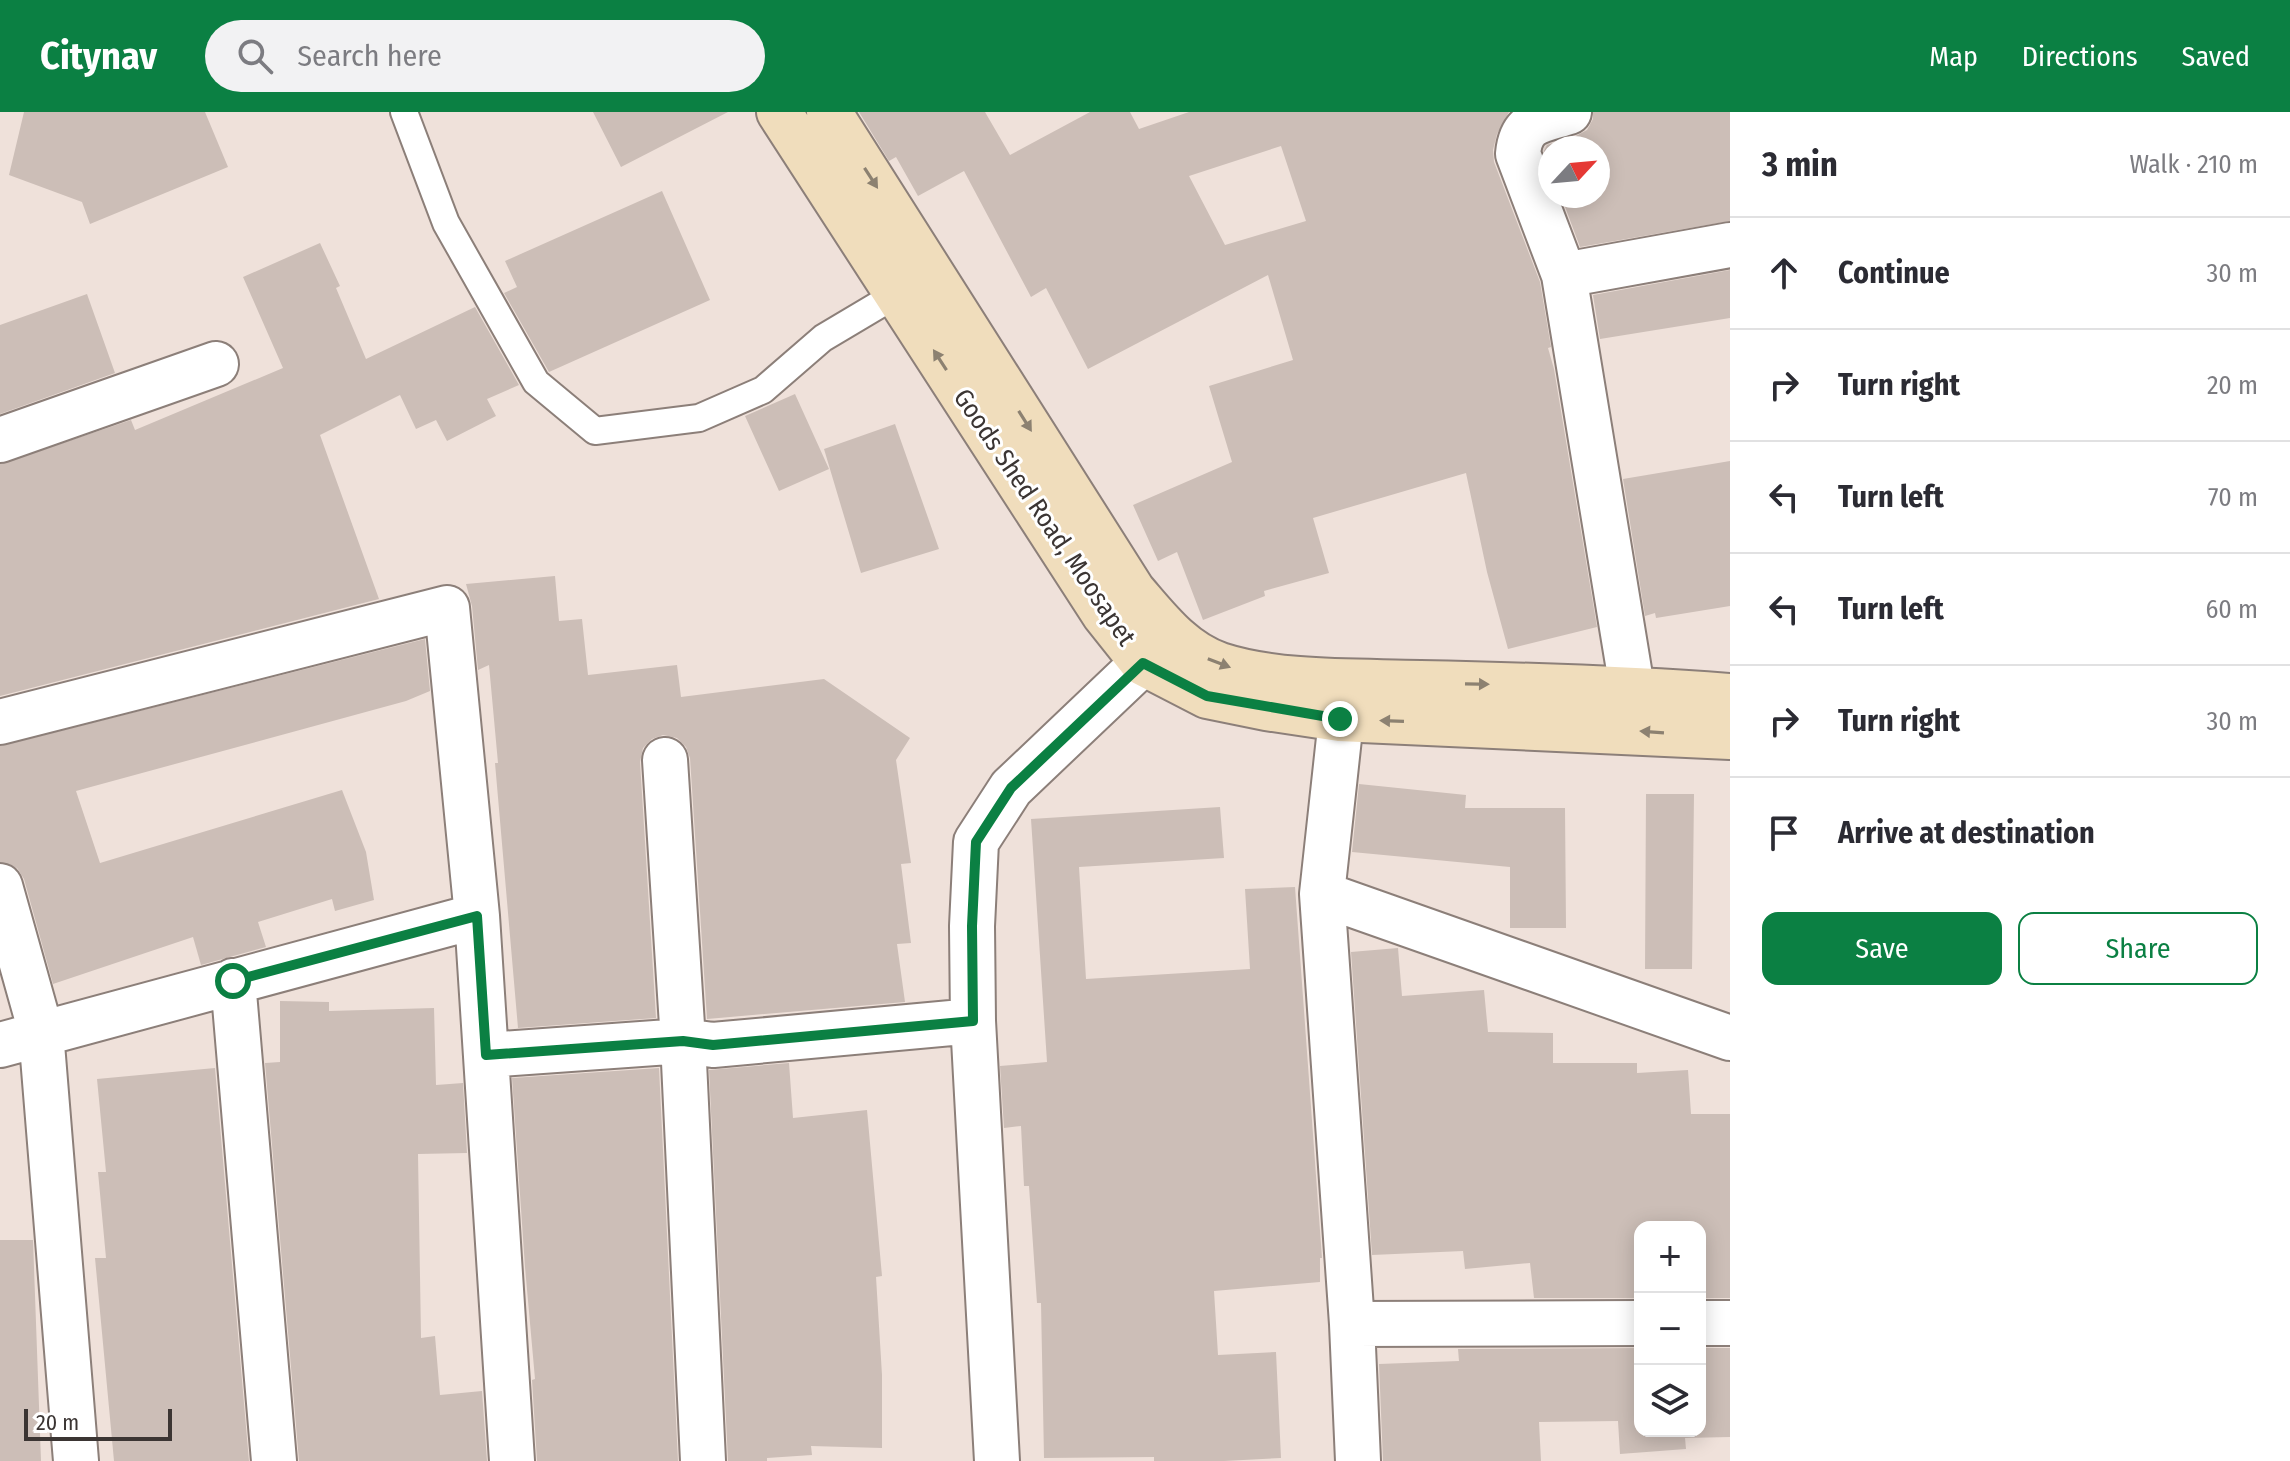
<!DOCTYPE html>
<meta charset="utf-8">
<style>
body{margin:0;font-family:"Fira Sans Condensed",sans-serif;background:#f2f2f3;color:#2b2b33}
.controls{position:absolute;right:24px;bottom:24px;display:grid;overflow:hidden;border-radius:16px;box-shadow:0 4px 20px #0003}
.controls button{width:72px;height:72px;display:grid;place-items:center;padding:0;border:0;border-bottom:2px solid #e1e1e2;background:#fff;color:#2b2b33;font:40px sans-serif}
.compass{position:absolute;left:1538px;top:24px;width:72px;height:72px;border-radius:50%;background:#fff;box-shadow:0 4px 20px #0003;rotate:64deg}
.scale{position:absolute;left:24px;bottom:20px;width:148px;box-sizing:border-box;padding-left:8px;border:4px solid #3b3533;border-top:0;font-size:22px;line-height:28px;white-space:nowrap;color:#3b3533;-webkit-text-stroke:6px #fff;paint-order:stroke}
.stop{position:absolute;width:24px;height:24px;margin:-18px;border:6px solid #0b8043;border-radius:50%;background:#fff}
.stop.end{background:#0b8043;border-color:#fff;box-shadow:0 2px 8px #0008}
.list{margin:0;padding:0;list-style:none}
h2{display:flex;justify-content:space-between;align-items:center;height:104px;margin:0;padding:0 32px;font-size:34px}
h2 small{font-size:26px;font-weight:400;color:#7c7c81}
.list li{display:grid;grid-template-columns:52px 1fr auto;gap:24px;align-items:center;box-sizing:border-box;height:112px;padding:0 32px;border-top:2px solid #e1e1e2}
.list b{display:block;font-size:30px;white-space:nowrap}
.list em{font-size:26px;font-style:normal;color:#7c7c81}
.actions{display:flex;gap:16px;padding:24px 32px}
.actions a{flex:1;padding:18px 0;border:2px solid #0b8043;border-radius:16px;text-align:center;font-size:28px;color:#0b8043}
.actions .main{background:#0b8043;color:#fff}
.icon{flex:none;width:44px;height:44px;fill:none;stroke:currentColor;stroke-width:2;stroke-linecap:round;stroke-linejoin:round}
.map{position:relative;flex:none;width:1730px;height:1349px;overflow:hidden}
header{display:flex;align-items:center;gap:48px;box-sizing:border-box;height:112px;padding:0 40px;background:#0b8043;color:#fff}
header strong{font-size:38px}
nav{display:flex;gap:44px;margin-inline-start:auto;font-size:28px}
.search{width:560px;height:72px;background:#f2f2f3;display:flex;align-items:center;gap:20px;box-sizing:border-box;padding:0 28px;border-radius:44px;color:#7c7c81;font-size:30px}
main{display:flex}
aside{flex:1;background:#fff}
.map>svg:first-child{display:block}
.building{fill:#ccbeb7;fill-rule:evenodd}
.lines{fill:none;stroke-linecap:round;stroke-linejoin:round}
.lane-casing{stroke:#8c7f79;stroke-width:30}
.street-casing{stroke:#8c7f79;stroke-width:48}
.secondary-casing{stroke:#8c7f79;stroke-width:48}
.lane{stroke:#fff;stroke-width:26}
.street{stroke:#fff;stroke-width:44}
.secondary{stroke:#f0ddbc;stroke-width:44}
.oneway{fill:#8c8171}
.route{stroke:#0b8043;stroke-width:10}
.labels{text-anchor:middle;stroke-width:6;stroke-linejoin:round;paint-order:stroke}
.street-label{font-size:26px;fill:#3b3533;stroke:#fff}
</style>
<header>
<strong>Citynav</strong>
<div class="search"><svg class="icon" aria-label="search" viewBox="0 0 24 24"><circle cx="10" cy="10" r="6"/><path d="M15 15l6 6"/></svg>Search here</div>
<nav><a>Map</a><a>Directions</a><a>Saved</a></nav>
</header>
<main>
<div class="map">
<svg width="1730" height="1349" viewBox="0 0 1730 1349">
<rect width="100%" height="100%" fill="#efe1da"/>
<path class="building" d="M24 0H205L228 55 90 112 82 90 9 63Z
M593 0H728L621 55Z
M859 0H985L1010 43 1090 0H1130L1139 17 1189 0H1509L1497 22 1493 38 1494 50 1540 170 1551 235 1548 236 1554 257 1597 515 1508 537 1487 460 1466 361 1313 406 1329 461 1264 479 1265 484 1203 508 1177 440 1158 449 1133 393 1232 350 1209 274 1293 248 1268 163 1088 257 1046 176 1031 185 964 59 918 84 896 45 889 49ZM1281 34 1306 109 1225 133 1189 64Z
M1593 0H1730V109L1580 135 1561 84H1598V36H1550V56L1544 39 1547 33 1576 24 1587 18 1593 7Z
M662 79 710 188 549 260 504 181 517 175 505 149Z
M320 131 340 174 336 176 366 247 475 195 519 273 487 287 496 304 447 329 436 308 416 317 400 283 320 323 379 487 0 584V352L131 308 135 318 283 256 243 165Z
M1730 158V206L1600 227 1593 183Z
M87 182 115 261 0 302V213Z
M795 282 829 357 779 379 745 304Z
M895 312 939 437 861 461 824 337Z
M1730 349V494L1656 506 1655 501 1645 504 1623 367Z
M555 464 559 509 582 507 588 563 677 553 681 585 824 567 910 626 896 648 911 751 901 752 911 831 897 832 905 890 707 907 690 646 686 635 677 626 663 623 652 627 643 636 640 650 656 906 518 916 495 651H498L489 553 478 558 472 494 466 472Z
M425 527 430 579 406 589 76 679 100 751 342 678 366 740 374 788 335 799 332 787 258 810 266 835 201 853 193 825 53 872 24 767 17 756 0 750V634Z
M1359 672 1466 683 1465 696H1565L1566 816H1510V755L1352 740Z
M1646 682H1694L1692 857H1645Z
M1220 695 1224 746 1079 755 1086 867 1250 857 1245 777 1295 775 1322 1146H1320V1170L1214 1179 1218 1243 1276 1240 1281 1346 1224 1349H1154V1345L1044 1346 1041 1191H1037L1029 1074H1024L1021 1014 1004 1016 1000 954 1047 950 1031 707Z
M1398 836 1402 884 1484 878 1488 920 1553 921V951H1637V961L1688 958 1691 1002H1730V1186H1700V1115H1640V1186H1534L1530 1151 1465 1157 1463 1139 1372 1143 1351 840Z
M280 889 329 890V899L434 896 436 973 463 971 467 1041 418 1042 421 1226 435 1224 440 1283 482 1279 487 1349H299L265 951 280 950Z
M789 951 793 1006 867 998 882 1164 876 1165 882 1263V1336L811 1334 812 1343 767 1346V1349H728L709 958Z
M215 956 249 1349H114L95 1146H106L98 1060H106L97 967Z
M659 956 678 1349H537L532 1268 535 1267 525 1155 512 966Z
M0 1128H33L41 1349H0Z
M1640 1236V1319H1700V1236H1730V1325L1685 1326 1686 1337 1620 1342 1618 1309 1539 1310 1541 1349H1383L1379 1252 1459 1249 1458 1237Z"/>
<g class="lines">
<defs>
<path id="lane" d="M404 0 446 111 536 270 595 319 699 306 763 278 823 226 897 182"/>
<path id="street" d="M1569 0C1541 9 1521 8 1518 42L1564 163 1730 133
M1564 163 1632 576
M0 328 216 252
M1345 571 1322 782 1352 1212 1358 1349
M0 610 447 496 477 804 512 1349
M665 648 683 929 703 1349
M0 774 41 920 76 1349
M1322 782 1730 926
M233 869 274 1349
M0 933 477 804
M486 943 683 929 713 933 973 909
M1700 1211H1730
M1352 1212 1640 1211
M997 1349 973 909 972 814 976 730 1011 676 1171 524"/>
<path id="secondary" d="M779 0 1104 502 1143 551 1207 584 1266 596 1340 607 1730 625
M829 0 1133 479C1158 508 1182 540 1220 553 1278 572 1359 569 1420 571 1523 573 1627 576 1730 584"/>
</defs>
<use href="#lane" class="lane-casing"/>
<use href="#street" class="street-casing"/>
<use href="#secondary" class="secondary-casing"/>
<use href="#lane" class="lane"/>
<use href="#street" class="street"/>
<use href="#secondary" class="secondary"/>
</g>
<defs><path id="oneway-solid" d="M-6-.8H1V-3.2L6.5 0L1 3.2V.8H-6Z" transform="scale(2)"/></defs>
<g class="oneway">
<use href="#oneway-solid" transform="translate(871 66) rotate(57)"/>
<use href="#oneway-solid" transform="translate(940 248) rotate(-123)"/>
<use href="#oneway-solid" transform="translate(1025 309) rotate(58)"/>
<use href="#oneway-solid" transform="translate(1219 551) rotate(21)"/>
<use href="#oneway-solid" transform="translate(1477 572) rotate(1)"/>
<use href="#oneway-solid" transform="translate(1392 609) rotate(-178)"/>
<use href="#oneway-solid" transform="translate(1652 620) rotate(-176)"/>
</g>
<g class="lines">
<path class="route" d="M233 869 477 804 486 943 683 929 713 933 973 909 972 814 976 730 1011 676 1143 551 1207 584 1340 607"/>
</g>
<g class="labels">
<g class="street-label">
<text transform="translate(1045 405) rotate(56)" y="9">Goods Shed Road, Moosapet</text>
</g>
</g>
</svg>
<div class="controls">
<button>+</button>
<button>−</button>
<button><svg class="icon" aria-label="layers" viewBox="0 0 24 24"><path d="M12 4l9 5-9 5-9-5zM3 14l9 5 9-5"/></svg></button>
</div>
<svg class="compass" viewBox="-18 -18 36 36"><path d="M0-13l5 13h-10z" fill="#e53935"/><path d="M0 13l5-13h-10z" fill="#7c7c81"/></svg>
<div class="scale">20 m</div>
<div class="stop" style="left:233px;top:869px"></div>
<div class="stop end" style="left:1340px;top:607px"></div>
</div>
<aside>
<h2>3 min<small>Walk · 210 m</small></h2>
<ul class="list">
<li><svg class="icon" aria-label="ahead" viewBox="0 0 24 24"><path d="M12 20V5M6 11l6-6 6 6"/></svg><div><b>Continue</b></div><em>30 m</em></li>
<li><svg class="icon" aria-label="right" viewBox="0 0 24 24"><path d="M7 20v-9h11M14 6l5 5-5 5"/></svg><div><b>Turn right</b></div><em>20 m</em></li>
<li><svg class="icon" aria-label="left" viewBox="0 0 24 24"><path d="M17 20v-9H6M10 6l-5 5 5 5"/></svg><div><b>Turn left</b></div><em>70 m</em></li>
<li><svg class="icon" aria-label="left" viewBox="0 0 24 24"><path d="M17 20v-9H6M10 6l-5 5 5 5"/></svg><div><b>Turn left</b></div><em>60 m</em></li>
<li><svg class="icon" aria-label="right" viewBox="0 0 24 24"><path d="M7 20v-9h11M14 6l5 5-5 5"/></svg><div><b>Turn right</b></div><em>30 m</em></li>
<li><svg class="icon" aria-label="arrive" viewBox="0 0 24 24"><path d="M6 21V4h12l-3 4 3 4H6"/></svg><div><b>Arrive at destination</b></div></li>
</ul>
<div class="actions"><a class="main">Save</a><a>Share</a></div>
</aside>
</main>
